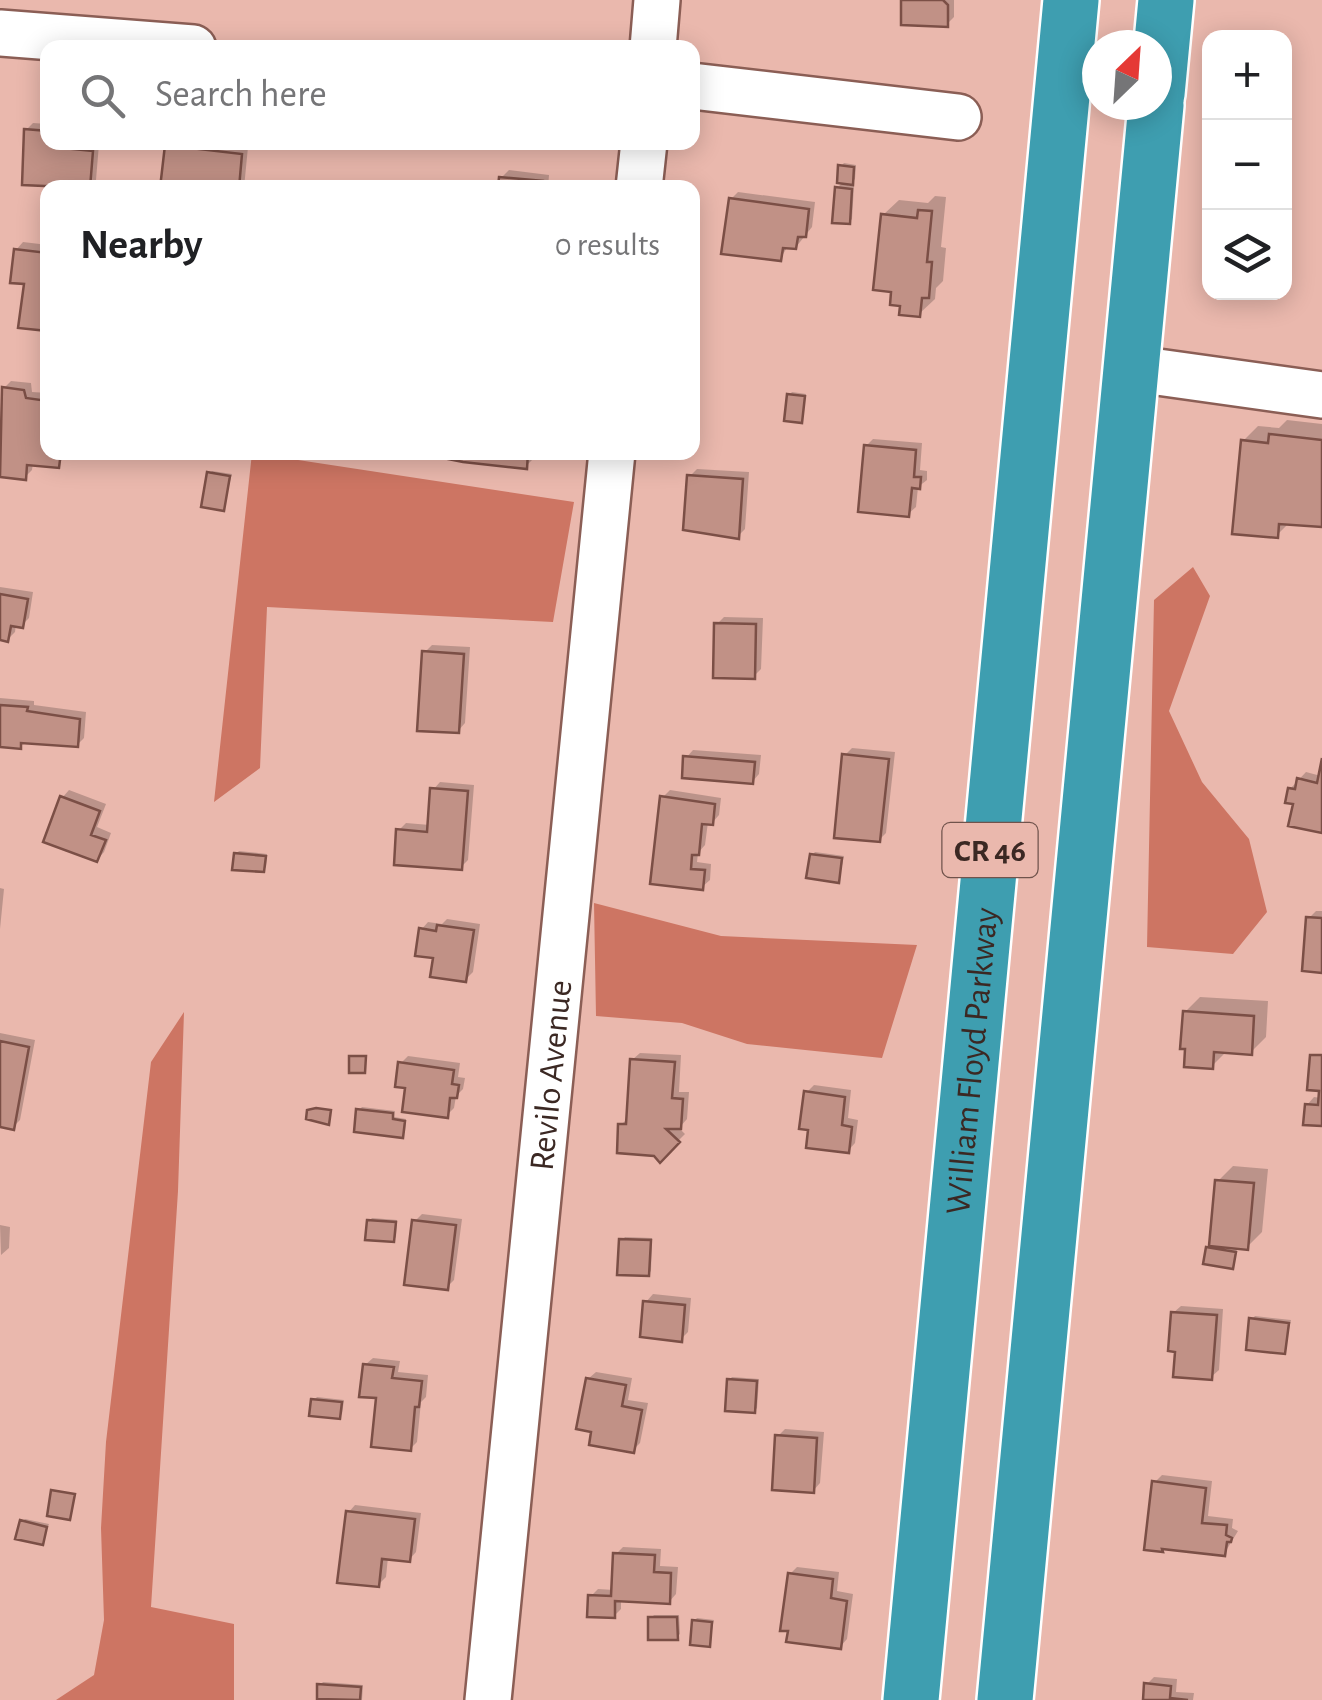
<!DOCTYPE html>
<meta charset="utf-8">
<style>
body{margin:0;font-family:"Alegreya Sans",sans-serif;background:#f2f2f2;color:#202124}
.controls{position:absolute;right:30px;top:30px;display:grid;overflow:hidden;border-radius:20px;box-shadow:0 5px 25px #0003}
.controls button{width:90px;height:90px;display:grid;place-items:center;padding:0;border:0;border-bottom:2px solid #e0e0e0;background:#fff;color:#202124;font:50px sans-serif}
.compass{position:absolute;left:1082px;top:30px;width:90px;height:90px;border-radius:50%;background:#fff;box-shadow:0 5px 25px #0003;rotate:25deg}
.list{margin:0;padding:0;list-style:none}
h2{display:flex;justify-content:space-between;align-items:center;height:130px;margin:0;padding:0 40px;font-size:42px}
h2 small{font-size:32px;font-weight:400;color:#757577}
.icon{flex:none;width:55px;height:55px;fill:none;stroke:currentColor;stroke-width:2;stroke-linecap:round;stroke-linejoin:round}
.map{position:relative;flex:none;width:1322px;height:1700px;overflow:hidden}
.search{position:absolute;background:#fff;box-shadow:0 5px 25px #0003;left:40px;top:40px;width:660px;height:110px;display:flex;align-items:center;gap:25px;box-sizing:border-box;padding:0 35px;border-radius:20px;color:#757577;font-size:38px}
.panel{position:absolute;background:#fff;box-shadow:0 5px 25px #0003;left:40px;top:180px;width:660px;height:280px;border-radius:20px}
.map>svg:first-child{display:block}
.forest{fill:#cd7563}
.shadow{fill:#0003}
.building{fill:#c19186;stroke:#7b4f46;stroke-width:2.5}
.lines{fill:none;stroke-linecap:round;stroke-linejoin:round}
.minor-casing{stroke:#8b5e55;stroke-width:50}
.highway-casing{stroke:#fff;stroke-width:60}
.minor{stroke:#fff;stroke-width:45}
.highway{stroke:#3e9eb0;stroke-width:55}
.labels{text-anchor:middle;stroke-width:8;stroke-linejoin:round;paint-order:stroke}
.shield{fill:#eab8ad;stroke:#70534c;stroke-width:2.5}
.shield-label{font-size:32px;font-weight:bold;fill:#3b2823}
.street-label{font-size:35px;fill:#3b2823;stroke:#eab8ad}
</style>
<div class="map">
<svg width="1322" height="1700" viewBox="0 0 1322 1700">
<rect width="100%" height="100%" fill="#eab8ad"/>
<path class="forest" d="M252 453H284L285 458 574 502 553 622 267 607 260 768 214 802Z
M1193 567 1210 596 1169 711 1202 782 1249 839 1267 912 1233 954 1147 947 1154 600Z
M594 903 721 936 917 945 882 1058 747 1044 682 1023 596 1016Z
M184 1012 178 1191 151 1607 234 1624V1700H56L94 1675 104 1620 101 1528 106 1442 151 1062Z"/>
<path class="shadow" d="M904 0H954V17L947 24Z
M33 123 48 124V142L99 144 96 180 89 188 26 130Z
M172 142 248 147 244 188H163L167 147Z
M844 163 856 165 855 179 848 186H854L852 219 849 222 837 188 844 181 841 166Z
M509 170 549 175 548 188H500L501 178Z
M738 192 815 202 812 227 796 247 788 246 780 259 731 199Z
M935 196 946 197 941 247 946 248 943 281 936 288 935 299 919 314 883 215 899 200 928 203Z
M23 242 48 245V329L16 250Z
M11 381 31 383 32 392 48 393V452H66L58 466 33 463 32 470 25 477 0 475 4 388Z
M792 392 806 394 801 420 789 395Z
M1287 420 1322 424V524L1290 522 1277 535 1243 441 1258 426 1279 428Z
M873 439 922 443 920 470 927 471V480L918 487 916 507 908 514 866 446Z
M441 452H534L533 459 526 466Z
M697 469 749 472 745 529 738 536 690 476Z
M212 471 232 474 223 508 209 474Z
M0 587 33 592 29 618 22 625 16 624 15 632 8 639 0 638Z
M724 617 763 618 761 669 754 676 717 624Z
M432 645 470 647 465 723 458 731 425 652Z
M0 698 34 701V705L86 712 84 738 77 745 25 741 20 746 0 745Z
M852 748 895 752 886 833 879 840 845 755Z
M693 750 761 755 759 774 752 782 686 758Z
M1306 772 1321 776 1322 772V830L1296 802 1290 789Z
M440 782 474 785 468 860 461 867 399 830 406 823 430 825 433 790Z
M69 790 106 804 97 827 111 833 104 852 97 860 62 798Z
M670 790 721 798 719 815 712 823 708 822 705 845 698 853 697 862 711 864 710 880 702 887 653 882 663 797Z
M239 851 267 854 266 867 263 870 236 854Z
M815 852 844 856 839 880 812 855Z
M0 888 4 889 0 929Z
M1316 911H1322V970L1309 918Z
M447 919 480 924 473 972 465 980 436 956 421 930 428 922 442 924Z
M1200 997 1268 1001 1266 1037 1251 1052 1228 1050 1212 1066 1185 1012Z
M0 1033 35 1040 20 1120 13 1127 0 1125Z
M640 1053 681 1055 679 1092H689L687 1119 679 1128 685 1134 660 1159 621 1125 629 1117 632 1060Z
M408 1056 460 1063 458 1077 465 1078 463 1089 456 1096 454 1108 447 1115 408 1086 401 1063Z
M814 1085 851 1090 848 1118 858 1120 855 1143 848 1151 807 1092Z
M1322 1091V1123L1307 1105 1314 1097 1321 1098Z
M362 1107 395 1111 394 1117 406 1119 405 1132 402 1135 359 1110Z
M1233 1166 1268 1169 1262 1232 1247 1247 1238 1246 1232 1266 1209 1248 1212 1245 1218 1181Z
M422 1214 462 1219 454 1280 447 1287 415 1221Z
M372 1218 397 1220 396 1237 393 1240 369 1221Z
M0 1225 10 1227 9 1248 1 1255Z
M625 1237 652 1238 651 1271 648 1274 622 1240Z
M653 1294 691 1298 688 1332 681 1339 646 1302Z
M1181 1306 1223 1309 1219 1370 1211 1377 1177 1349 1173 1313Z
M1255 1316 1291 1320 1284 1352 1252 1319Z
M373 1358 400 1361 398 1372 428 1375 426 1397 421 1402 417 1442 410 1449 379 1396 365 1365Z
M596 1372 632 1378 628 1400 648 1403 640 1443 633 1450 588 1379Z
M732 1377 759 1379 757 1408 754 1411 729 1380Z
M317 1397 344 1400 342 1414 339 1417 314 1400Z
M785 1429 824 1432 820 1483 813 1491 778 1436Z
M1162 1475 1212 1481 1208 1516 1233 1519 1232 1528 1238 1531 1224 1554 1165 1547 1162 1549 1155 1482Z
M355 1505 421 1513 416 1552 409 1560 388 1557 386 1577 378 1585 348 1513Z
M25 1519 49 1524 42 1542 22 1522Z
M623 1547 661 1549 660 1566 678 1567 676 1594 669 1602 621 1599V1609L614 1616 591 1596 598 1589 614 1590 616 1554Z
M797 1567 839 1572 837 1591 853 1594 847 1639 840 1647 790 1574Z
M654 1615H679L680 1634 677 1637 651 1618Z
M697 1618 714 1620 709 1644 694 1621Z
M1154 1677 1177 1679 1176 1692 1194 1693 1193 1700H1145L1147 1684Z
M323 1682 363 1685 362 1700H328L320 1685Z"/>
<path class="building" d="M901 0H943L948 5V27L901 25Z
M24 129 48 131V142H63L62 148 93 151 90 188 22 185Z
M165 145 242 154 239 188H160Z
M838 165 854 167 853 185 837 183Z
M499 177 543 181V188H498Z
M835 187 852 189 850 224 832 223Z
M729 198 809 209 806 237H798L796 249 783 248 781 261 721 254Z
M918 210 932 211 927 262H932L929 298H922L920 317 899 315 900 306 890 305 891 292 873 290 881 214 917 218Z
M14 249 48 253V331L18 328 24 284 10 283Z
M2 387 24 390 26 398 48 401V452H61L59 468 27 465 26 480 0 477Z
M787 394 805 396 802 423 784 421Z
M1269 434 1322 440V527L1279 524 1278 538 1232 534 1241 440 1268 443Z
M864 445 916 450 914 477H921L920 489 912 488 909 517 858 512Z
M439 452H528L527 469 463 462 438 457Z
M207 472 230 476 224 511 201 507Z
M687 475 743 479 739 539 683 530Z
M0 594 28 599 23 628 11 626 8 642 0 640Z
M714 623 756 624 755 679 713 678Z
M422 651 464 654 459 733 417 731Z
M0 705 28 707 27 711 80 719 78 747 21 743V749L0 747Z
M842 754 889 759 880 842 834 838Z
M683 756 755 762 753 784 682 778Z
M1322 758V833L1288 826 1293 804 1285 803 1288 788 1295 789 1297 778 1317 783Z
M430 788 468 791 462 870 394 865 396 829 427 832Z
M60 796 100 811 91 835 106 840 97 862 43 842Z
M660 796 715 804 713 825 702 824 699 855H692L691 869 705 870 703 890 650 884Z
M234 853 266 856 264 872 232 870Z
M810 854 842 858 839 883 806 878Z
M1306 917 1322 918V973L1302 971Z
M437 925 474 930 466 982 430 977 433 958 415 956 419 928 436 931Z
M1183 1011 1254 1016 1252 1055 1214 1052 1213 1069 1184 1067 1185 1049H1180Z
M0 1041 29 1047 14 1130 0 1127Z
M1310 1055H1322V1126L1303 1125 1305 1104 1318 1105 1319 1091 1307 1090Z
M349 1056H366L365 1073H349Z
M630 1059 675 1062 672 1098 683 1099 681 1129H666L680 1142 660 1163 654 1156 617 1153 618 1124H626Z
M398 1062 454 1070 452 1084 459 1085 457 1098H450L448 1118 402 1112 405 1088 395 1087Z
M804 1091 845 1097 842 1125 852 1127 849 1153 806 1148 808 1130 799 1129Z
M316 1108 331 1110 329 1125 306 1119 307 1110Z
M356 1109 393 1113V1119L405 1121 403 1138 354 1132Z
M1215 1180 1254 1183 1248 1250 1209 1246Z
M367 1220 396 1222 394 1242 365 1240Z
M412 1220 456 1225 448 1290 404 1285Z
M619 1239 651 1240 649 1276 617 1275Z
M1206 1247 1236 1252 1233 1269 1203 1264Z
M643 1301 685 1305 682 1342 640 1337Z
M1171 1312 1217 1315 1212 1380 1173 1377 1175 1352 1168 1351Z
M1249 1318 1289 1323 1285 1354 1246 1350Z
M363 1364 394 1367 392 1378 422 1381 419 1407H415L411 1451 371 1447 376 1398 359 1397Z
M586 1378 626 1385 622 1406 642 1410 634 1453 589 1445 591 1432 576 1429Z
M727 1379 757 1381 755 1413 725 1411Z
M311 1399 342 1402 340 1419 309 1416Z
M775 1435 817 1438 814 1493 772 1490Z
M1152 1481 1206 1488 1202 1523 1227 1525 1226 1535 1232 1538 1231 1542H1227L1225 1556 1162 1549 1163 1552 1144 1550Z
M51 1490 75 1494 70 1520 47 1516Z
M346 1511 415 1519 410 1562 382 1559 379 1587 337 1583Z
M20 1520 47 1527 43 1545 15 1539Z
M613 1553 655 1555 654 1572 671 1573 670 1604 615 1601V1618L587 1617 588 1595 611 1596Z
M788 1573 833 1579 831 1598 847 1601 841 1649 786 1642 788 1631H780Z
M648 1617H677L678 1640H648Z
M692 1620 712 1622 710 1647 690 1645Z
M1144 1683 1171 1686 1170 1698 1188 1700H1143Z
M317 1684 361 1687 360 1700 317 1699Z"/>
<g class="lines">
<defs>
<g id="minor">
<path d="M0 33 193 48"/>
<path d="M653 48 657 0"/>
<path d="M692 86 958 117"/>
<path d="M639 188 644 142"/>
<path d="M1129 368 1322 395"/>
<path id="s1" d="M488 1700 612 452"/>
</g>
<g id="highway">
<path d="M1157 94 1166 0"/>
<path id="s2" d="M911 1700 1071 0"/>
<path d="M1005 1700 1156 105"/>
</g>
</defs>
<use href="#minor" class="minor-casing"/>
<use href="#highway" class="highway-casing"/>
<use href="#minor" class="minor"/>
<use href="#highway" class="highway"/>
</g>
<g class="labels">
<rect class="shield" x="942.5" y="823" width="95" height="54" rx="8"/>
<g class="shield-label">
<text x="990" y="861">CR 46</text>
</g>
<g class="street-label">
<text dy="12" stroke="none"><textPath href="#s2" startOffset="642">William Floyd Parkway</textPath></text>
<text dy="12" stroke="none"><textPath href="#s1" startOffset="628">Revilo Avenue</textPath></text>
</g>
</g>
</svg>
<div class="controls">
<button>+</button>
<button>−</button>
<button><svg class="icon" aria-label="layers" viewBox="0 0 24 24"><path d="M12 4l9 5-9 5-9-5zM3 14l9 5 9-5"/></svg></button>
</div>
<svg class="compass" viewBox="-18 -18 36 36"><path d="M0-13l5 13h-10z" fill="#e53935"/><path d="M0 13l5-13h-10z" fill="#757577"/></svg>
<div class="search"><svg class="icon" aria-label="search" viewBox="0 0 24 24"><circle cx="10" cy="10" r="6"/><path d="M15 15l6 6"/></svg>Search here</div>
<section class="panel">
<h2>Nearby<small>0 results</small></h2>
<ul class="list">
</ul>
</section>
</div>
